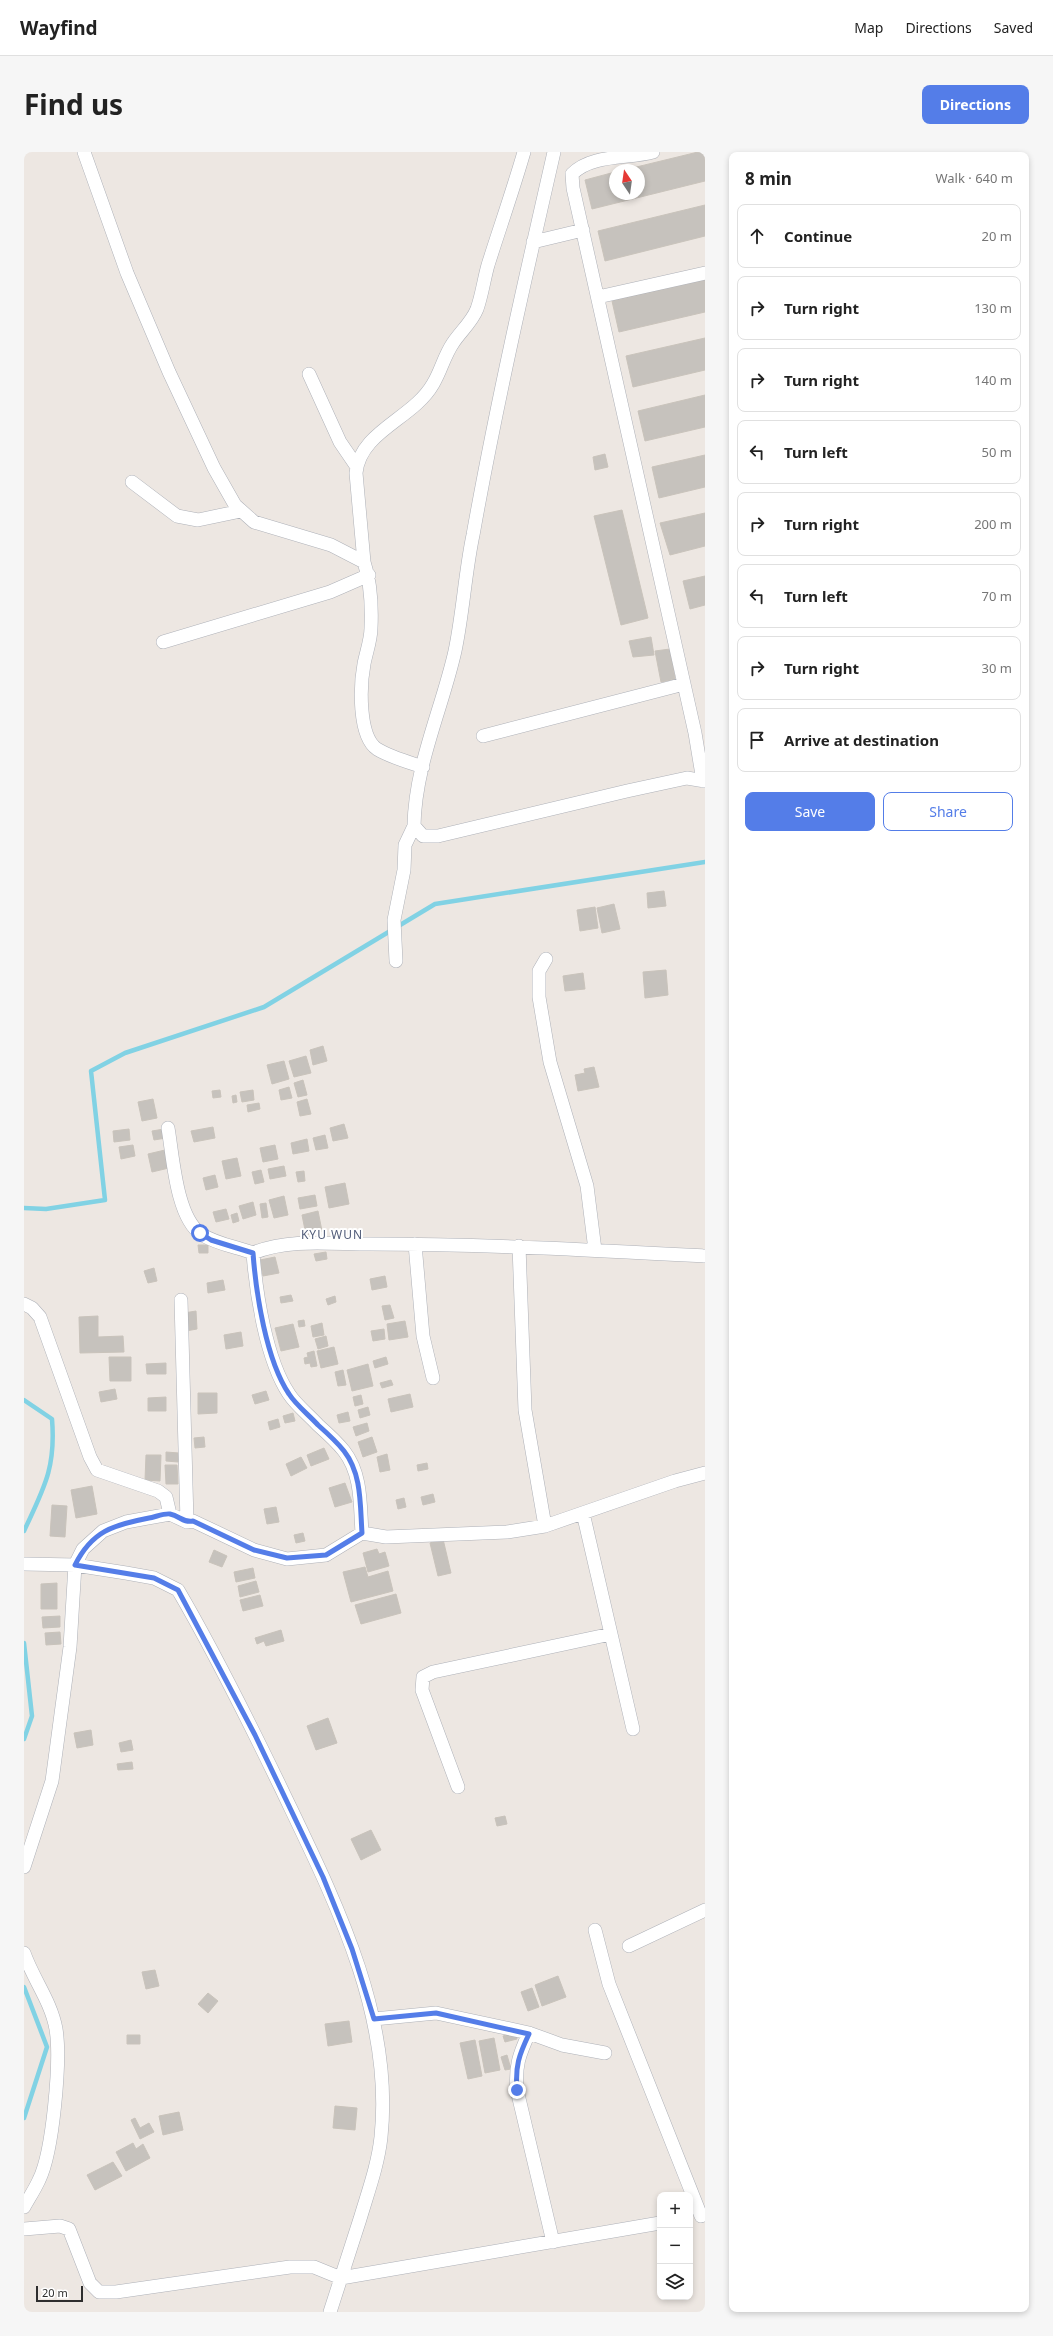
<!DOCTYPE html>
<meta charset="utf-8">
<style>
body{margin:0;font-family:"Noto Sans",sans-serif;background:#f6f6f6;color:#222}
.controls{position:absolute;right:12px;bottom:12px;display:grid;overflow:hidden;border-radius:8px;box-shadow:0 2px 6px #0003}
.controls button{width:36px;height:36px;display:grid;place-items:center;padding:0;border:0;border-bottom:1px solid #e0e0e0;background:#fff;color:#222;font:20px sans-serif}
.compass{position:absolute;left:585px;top:12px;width:36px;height:36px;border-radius:50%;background:#fff;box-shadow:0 2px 6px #0003;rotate:347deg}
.scale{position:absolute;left:12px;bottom:10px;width:47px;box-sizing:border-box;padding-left:4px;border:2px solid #2e2e2e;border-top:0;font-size:11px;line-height:14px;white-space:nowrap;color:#2e2e2e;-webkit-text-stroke:3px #fff;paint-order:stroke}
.stop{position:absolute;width:12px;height:12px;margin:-9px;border:3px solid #547de8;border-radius:50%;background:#fff}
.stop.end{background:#547de8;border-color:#fff;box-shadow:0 1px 4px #0008}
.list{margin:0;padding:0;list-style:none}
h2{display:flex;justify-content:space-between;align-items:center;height:52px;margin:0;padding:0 16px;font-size:17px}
h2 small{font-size:13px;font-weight:400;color:#767676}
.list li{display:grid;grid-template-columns:26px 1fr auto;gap:12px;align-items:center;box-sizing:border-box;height:64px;margin:0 8px 8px;padding:0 8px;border:1px solid #e0e0e0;border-radius:8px}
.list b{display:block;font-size:15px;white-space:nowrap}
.list em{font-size:13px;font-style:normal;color:#767676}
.actions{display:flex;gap:8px;padding:12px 16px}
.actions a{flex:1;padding:9px 0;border:1px solid #547de8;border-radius:8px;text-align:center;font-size:14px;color:#547de8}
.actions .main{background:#547de8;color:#fff}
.icon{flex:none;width:22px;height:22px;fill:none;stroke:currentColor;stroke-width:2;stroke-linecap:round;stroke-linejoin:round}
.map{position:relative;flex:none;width:681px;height:2160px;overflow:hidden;border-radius:8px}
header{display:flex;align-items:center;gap:24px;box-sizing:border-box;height:56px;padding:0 20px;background:#fff;border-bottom:1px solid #e0e0e0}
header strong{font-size:19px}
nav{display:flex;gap:22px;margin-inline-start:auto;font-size:14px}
.intro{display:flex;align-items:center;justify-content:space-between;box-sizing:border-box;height:96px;padding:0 24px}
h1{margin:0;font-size:28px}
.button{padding:10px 18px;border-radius:8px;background:#547de8;color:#fff;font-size:14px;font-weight:700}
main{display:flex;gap:24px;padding:0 24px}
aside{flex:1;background:#fff;border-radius:8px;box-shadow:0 2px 6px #0003}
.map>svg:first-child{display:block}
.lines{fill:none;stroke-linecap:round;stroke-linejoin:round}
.stream{stroke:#81d2e4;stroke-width:4.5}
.building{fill:#c6c2bd;stroke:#c9c3bb}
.street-casing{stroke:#aeb1b8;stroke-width:14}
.street{stroke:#fff;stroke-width:13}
.route{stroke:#547de8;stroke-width:5}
.labels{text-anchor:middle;stroke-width:4;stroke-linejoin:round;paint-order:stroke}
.quarter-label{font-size:12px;letter-spacing:1px;fill:#525d7a;stroke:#fff}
</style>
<header>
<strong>Wayfind</strong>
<nav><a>Map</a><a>Directions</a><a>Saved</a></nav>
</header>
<div class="intro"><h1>Find us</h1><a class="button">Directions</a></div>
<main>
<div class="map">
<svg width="681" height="2160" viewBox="0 0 681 2160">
<rect width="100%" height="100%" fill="#ede7e2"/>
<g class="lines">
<path class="stream" d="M0 1056 22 1057 81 1048 67 919 101 901 240 855 411 752 681 710
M0 1248 28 1267C32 1316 20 1336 0 1379
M0 1491 8 1564 0 1587
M0 1835 23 1895 0 1966"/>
</g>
<path class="building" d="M674 0H681V29L568 57 561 28 591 20V42H615V18H600Z
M681 53V84L581 109 574 79Z
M681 128V160L595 180 588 149Z
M681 186V218L609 235 602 204Z
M681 243V275L621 289 614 259Z
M581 302 584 315 571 318 569 305Z
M681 303V335L635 346 628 315Z
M598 358 624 466 597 473 570 364Z
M681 361V394L646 403 636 371Z
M681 424V453L666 457 659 429Z
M627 485 630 503 609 505 605 489Z
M646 497 651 527 637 530 631 499Z
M640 739 642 754 624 756 623 741Z
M590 752 596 777 578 781 573 756Z
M571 755 574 776 556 779 553 758Z
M642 818 644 843 621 846 619 820Z
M559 821 561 837 541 839 539 824Z
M299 894 303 909 289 913 286 898Z
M282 904 287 921 270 925 265 909Z
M260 909 265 927 248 932 243 913Z
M570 915 575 935 554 939 551 923 561 921 560 917Z
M279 928 283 943 274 945 270 931Z
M265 935 268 946 257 948 255 938Z
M196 938 197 945 189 946 188 939Z
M229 938 230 948 218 950 216 940Z
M212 943 213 950 209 951 208 944Z
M129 947 133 966 118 969 114 950Z
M283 947 287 962 276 964 273 950Z
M235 951 236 957 224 960 223 953Z
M320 972 324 986 309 989 306 976Z
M189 975 191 986 170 990 167 979Z
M105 977 106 988 90 990 89 979Z
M140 977 142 986 130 988 128 979Z
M301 983 304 996 292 998 289 986Z
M283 987 285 999 269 1002 267 991Z
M109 993 111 1004 97 1007 95 995Z
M251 993 254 1007 239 1010 236 996Z
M141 998 145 1016 128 1020 124 1002Z
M213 1006 217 1024 202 1027 198 1009Z
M260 1014 262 1024 246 1027 244 1017Z
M237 1018 240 1030 231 1032 228 1020Z
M280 1019 281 1029 274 1030 272 1020Z
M191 1023 194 1035 182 1038 179 1026Z
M321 1031 325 1052 305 1056 301 1035Z
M291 1043 293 1054 276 1057 274 1046Z
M260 1044 264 1063 250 1066 245 1048Z
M229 1050 232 1063 219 1067 215 1054Z
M242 1051 244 1065 238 1066 236 1052Z
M202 1057 205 1067 192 1070 189 1060Z
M294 1059 298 1079 282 1083 278 1063Z
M213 1061 215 1069 209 1071 207 1063Z
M174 1093H184V1101H175Z
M302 1100 303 1107 292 1109 290 1102Z
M251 1105 255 1121 239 1124 236 1108Z
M130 1116 133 1129 124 1131 120 1119Z
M361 1124 363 1135 348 1138 346 1127Z
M199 1128 201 1138 184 1141 183 1131Z
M267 1143 269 1149 257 1151 256 1145Z
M311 1144 312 1150 304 1153 302 1147Z
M366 1153 370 1166 361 1168 358 1154Z
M172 1159 173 1177 162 1179 160 1161Z
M74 1164V1185L99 1184 100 1200 56 1201 55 1165Z
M280 1168 281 1174 275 1175 274 1169Z
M381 1169 384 1185 365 1188 363 1172Z
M298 1171 300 1183 289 1185 287 1174Z
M269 1172 275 1195 257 1199 251 1176Z
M360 1177 361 1187 349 1189 347 1179Z
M217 1180 219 1194 202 1197 200 1183Z
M302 1184 304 1194 294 1197 291 1187Z
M310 1195 314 1212 297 1216 293 1199Z
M290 1199 293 1214 287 1215 286 1211 281 1212 280 1206 284 1205 283 1201Z
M85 1205H107V1229H86Z
M362 1205 364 1212 351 1216 349 1209Z
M142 1211V1222H123L122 1212Z
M344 1212 349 1234 328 1239 323 1218Z
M319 1218 322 1233 314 1234 311 1220Z
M367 1228 369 1233 358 1236 356 1231Z
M91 1237 93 1247 77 1250 75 1240Z
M242 1239 245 1248 231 1252 228 1243Z
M174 1241H193V1261L174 1262Z
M386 1242 389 1255 367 1260 364 1247Z
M337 1243 339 1252 331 1254 329 1245Z
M142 1245V1259H124V1246Z
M344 1255 346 1263 336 1266 334 1258Z
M324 1260 326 1269 315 1271 313 1263Z
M269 1261 271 1269 261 1271 259 1264Z
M254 1267 256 1275 246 1278 244 1270Z
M343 1271 345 1279 332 1284 329 1275Z
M180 1285 181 1295 171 1296 170 1286Z
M348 1285 353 1300 339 1305 334 1290Z
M300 1296 305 1307 287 1314 283 1303Z
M142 1300 155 1301 154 1310 142 1309Z
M363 1302 366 1318 356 1320 353 1305Z
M122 1303H137L136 1329 121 1328Z
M277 1305 283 1316 267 1324 262 1312Z
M403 1311 404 1317 394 1319 393 1313Z
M141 1313H153L154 1332H142Z
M321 1331 328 1350 311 1355 305 1336Z
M68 1334 73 1362 52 1366 47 1338Z
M409 1342 411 1350 399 1353 397 1345Z
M380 1346 382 1355 374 1357 372 1348Z
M28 1353 43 1354 41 1385 26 1384Z
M252 1355 255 1370 243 1372 240 1357Z
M279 1381 281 1389 272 1391 270 1383Z
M419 1387 427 1421 414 1424 406 1391Z
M353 1397 355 1402 361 1400 365 1414 344 1420 339 1401Z
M190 1398 203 1404 198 1415 185 1410Z
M341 1415 344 1425 364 1419 369 1439 327 1450 319 1420Z
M229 1416 231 1426 212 1430 210 1420Z
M232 1429 235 1440 216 1445 214 1434Z
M33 1431V1457H17V1432Z
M372 1442 377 1461 337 1472 331 1453Z
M236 1443 239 1454 219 1459 216 1448Z
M36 1464V1475L19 1476 18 1465Z
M257 1478 260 1489 242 1494 240 1489 233 1492 231 1486Z
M36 1480 37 1492 22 1493 21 1481Z
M304 1566 313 1591 292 1598 283 1574Z
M67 1578 69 1593 53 1596 50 1581Z
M107 1588 109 1598 97 1600 95 1591Z
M108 1610 109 1617 94 1618 93 1612Z
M481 1664 483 1672 473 1674 471 1666Z
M347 1678 357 1698 337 1708 327 1687Z
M131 1818 135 1834 122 1837 118 1820Z
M534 1824 542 1845 518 1854 511 1833Z
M508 1836 515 1855 504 1859 497 1840Z
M184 1841 194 1849 184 1861 174 1852Z
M325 1869 328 1890 304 1894 301 1872Z
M491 1880 493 1887 481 1890 479 1884Z
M103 1883H116V1892H103Z
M470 1886 476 1918 461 1921 455 1889Z
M451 1888 458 1924 444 1927 436 1891Z
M483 1903 487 1917 481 1918 477 1905Z
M311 1954 333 1956 331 1978 309 1976Z
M155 1960 159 1978 139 1983 135 1964Z
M111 1966 116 1976 125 1971 130 1980 116 1987 107 1968Z
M109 1991 112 1997 119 1992 126 2006 102 2019 92 2000Z
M89 2010 98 2024 71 2038 63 2023Z"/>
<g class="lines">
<defs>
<path id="street" d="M60 0 103 121 145 220 190 316 211 353 230 370 307 393 340 410
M530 0C501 127 472 254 449 383 441 421 439 461 431 499 418 557 391 613 390 674L399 684H414L603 639 663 626 681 629
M629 0C604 7 567 2 548 22L549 36 671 581 679 629
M509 90 559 78
M574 145 681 121
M285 222 316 290 333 315
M108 330 153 364 174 368 217 359
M139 490 306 440 345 423
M459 584 660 532
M399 615C384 610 366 605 353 597 334 584 336 533 340 512 342 501 347 488 347 476 348 454 347 431 340 410L332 321C336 279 389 267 409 232 417 219 420 204 429 191 436 180 448 170 453 157 458 143 460 127 464 113 476 75 489 38 500 0
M522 807 515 819V845L526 910 563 1034 571 1098
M372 809 370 768 380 718 381 693 390 674
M144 976C149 1004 152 1065 177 1082 192 1092 213 1095 229 1101
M391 1092 399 1184 409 1226
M495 1094 501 1258 521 1374
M157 1148 163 1370
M0 1152 8 1156 16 1165 66 1305 73 1318 134 1339 142 1345 146 1362
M559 1361 609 1577
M338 1381C336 1353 338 1322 320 1299 313 1290 303 1281 294 1273 285 1263 272 1253 265 1242 242 1208 232 1141 229 1101 265 1086 308 1092 346 1092 458 1092 569 1098 681 1104
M0 1412 51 1413 102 1421 130 1426 154 1438C191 1501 224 1568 256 1634 308 1743 370 1861 357 1985 354 2013 344 2040 336 2067 326 2098 316 2129 306 2160
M434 1635 398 1538 399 1525 409 1520 587 1482
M0 1715 28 1629 46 1495 51 1413 59 1397 79 1379 102 1370 146 1362 163 1370 169 1369 230 1398 263 1407 302 1403 338 1381 362 1385 483 1380 521 1374 651 1329 681 1321
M571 1778 585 1832 677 2064
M605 1794 681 1758
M0 1801C9 1827 27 1849 32 1877 37 1908 29 2000 15 2028 11 2037 5 2046 0 2055
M350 1867 412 1861 505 1881 538 1893 581 1901
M505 1881C495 1903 491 1914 493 1938L529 2090
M0 2077 36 2074 45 2077 66 2131 75 2140H92L266 2115H290L317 2126 636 2071"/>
</defs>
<use href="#street" class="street-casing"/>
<use href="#street" class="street"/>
</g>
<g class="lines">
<path class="route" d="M176 1081 187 1088 229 1101C232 1141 242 1208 265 1242 272 1253 285 1263 294 1273 303 1281 313 1290 320 1299 338 1322 336 1353 338 1381L302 1403 263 1406 230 1398 169 1369C159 1371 156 1364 146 1362 141 1361 131 1365 125 1366 89 1373 68 1379 51 1413L130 1426 154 1438 231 1583 299 1725 328 1797 350 1867 412 1861 505 1882C495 1903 491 1914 493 1938"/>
</g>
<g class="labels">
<g class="quarter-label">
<text x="308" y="1087">KYU WUN</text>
</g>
</g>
</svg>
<div class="controls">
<button>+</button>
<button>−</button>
<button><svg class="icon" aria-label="layers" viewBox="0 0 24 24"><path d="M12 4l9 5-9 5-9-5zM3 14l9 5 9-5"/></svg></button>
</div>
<svg class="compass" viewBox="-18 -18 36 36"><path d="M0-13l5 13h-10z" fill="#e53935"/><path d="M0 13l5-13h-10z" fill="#767676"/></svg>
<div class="scale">20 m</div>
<div class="stop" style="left:176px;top:1081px"></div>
<div class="stop end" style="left:493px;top:1938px"></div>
</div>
<aside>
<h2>8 min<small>Walk · 640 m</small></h2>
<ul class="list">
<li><svg class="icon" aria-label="ahead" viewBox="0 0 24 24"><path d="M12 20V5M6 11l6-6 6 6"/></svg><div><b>Continue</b></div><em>20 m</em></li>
<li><svg class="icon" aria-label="right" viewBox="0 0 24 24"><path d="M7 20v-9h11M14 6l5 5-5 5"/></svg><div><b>Turn right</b></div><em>130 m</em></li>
<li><svg class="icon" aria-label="right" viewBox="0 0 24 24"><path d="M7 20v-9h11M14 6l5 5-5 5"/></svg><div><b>Turn right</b></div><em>140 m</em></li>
<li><svg class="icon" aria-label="left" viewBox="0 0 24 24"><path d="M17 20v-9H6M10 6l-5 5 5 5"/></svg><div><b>Turn left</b></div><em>50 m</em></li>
<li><svg class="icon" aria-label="right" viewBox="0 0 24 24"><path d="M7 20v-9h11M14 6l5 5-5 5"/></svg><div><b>Turn right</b></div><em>200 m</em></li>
<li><svg class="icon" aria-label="left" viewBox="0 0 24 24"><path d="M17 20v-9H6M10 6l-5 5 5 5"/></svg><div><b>Turn left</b></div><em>70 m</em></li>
<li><svg class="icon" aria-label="right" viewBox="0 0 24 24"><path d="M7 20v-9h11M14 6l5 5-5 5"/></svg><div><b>Turn right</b></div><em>30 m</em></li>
<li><svg class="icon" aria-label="arrive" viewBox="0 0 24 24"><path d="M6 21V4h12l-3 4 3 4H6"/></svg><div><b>Arrive at destination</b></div></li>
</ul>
<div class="actions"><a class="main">Save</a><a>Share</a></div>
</aside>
</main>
